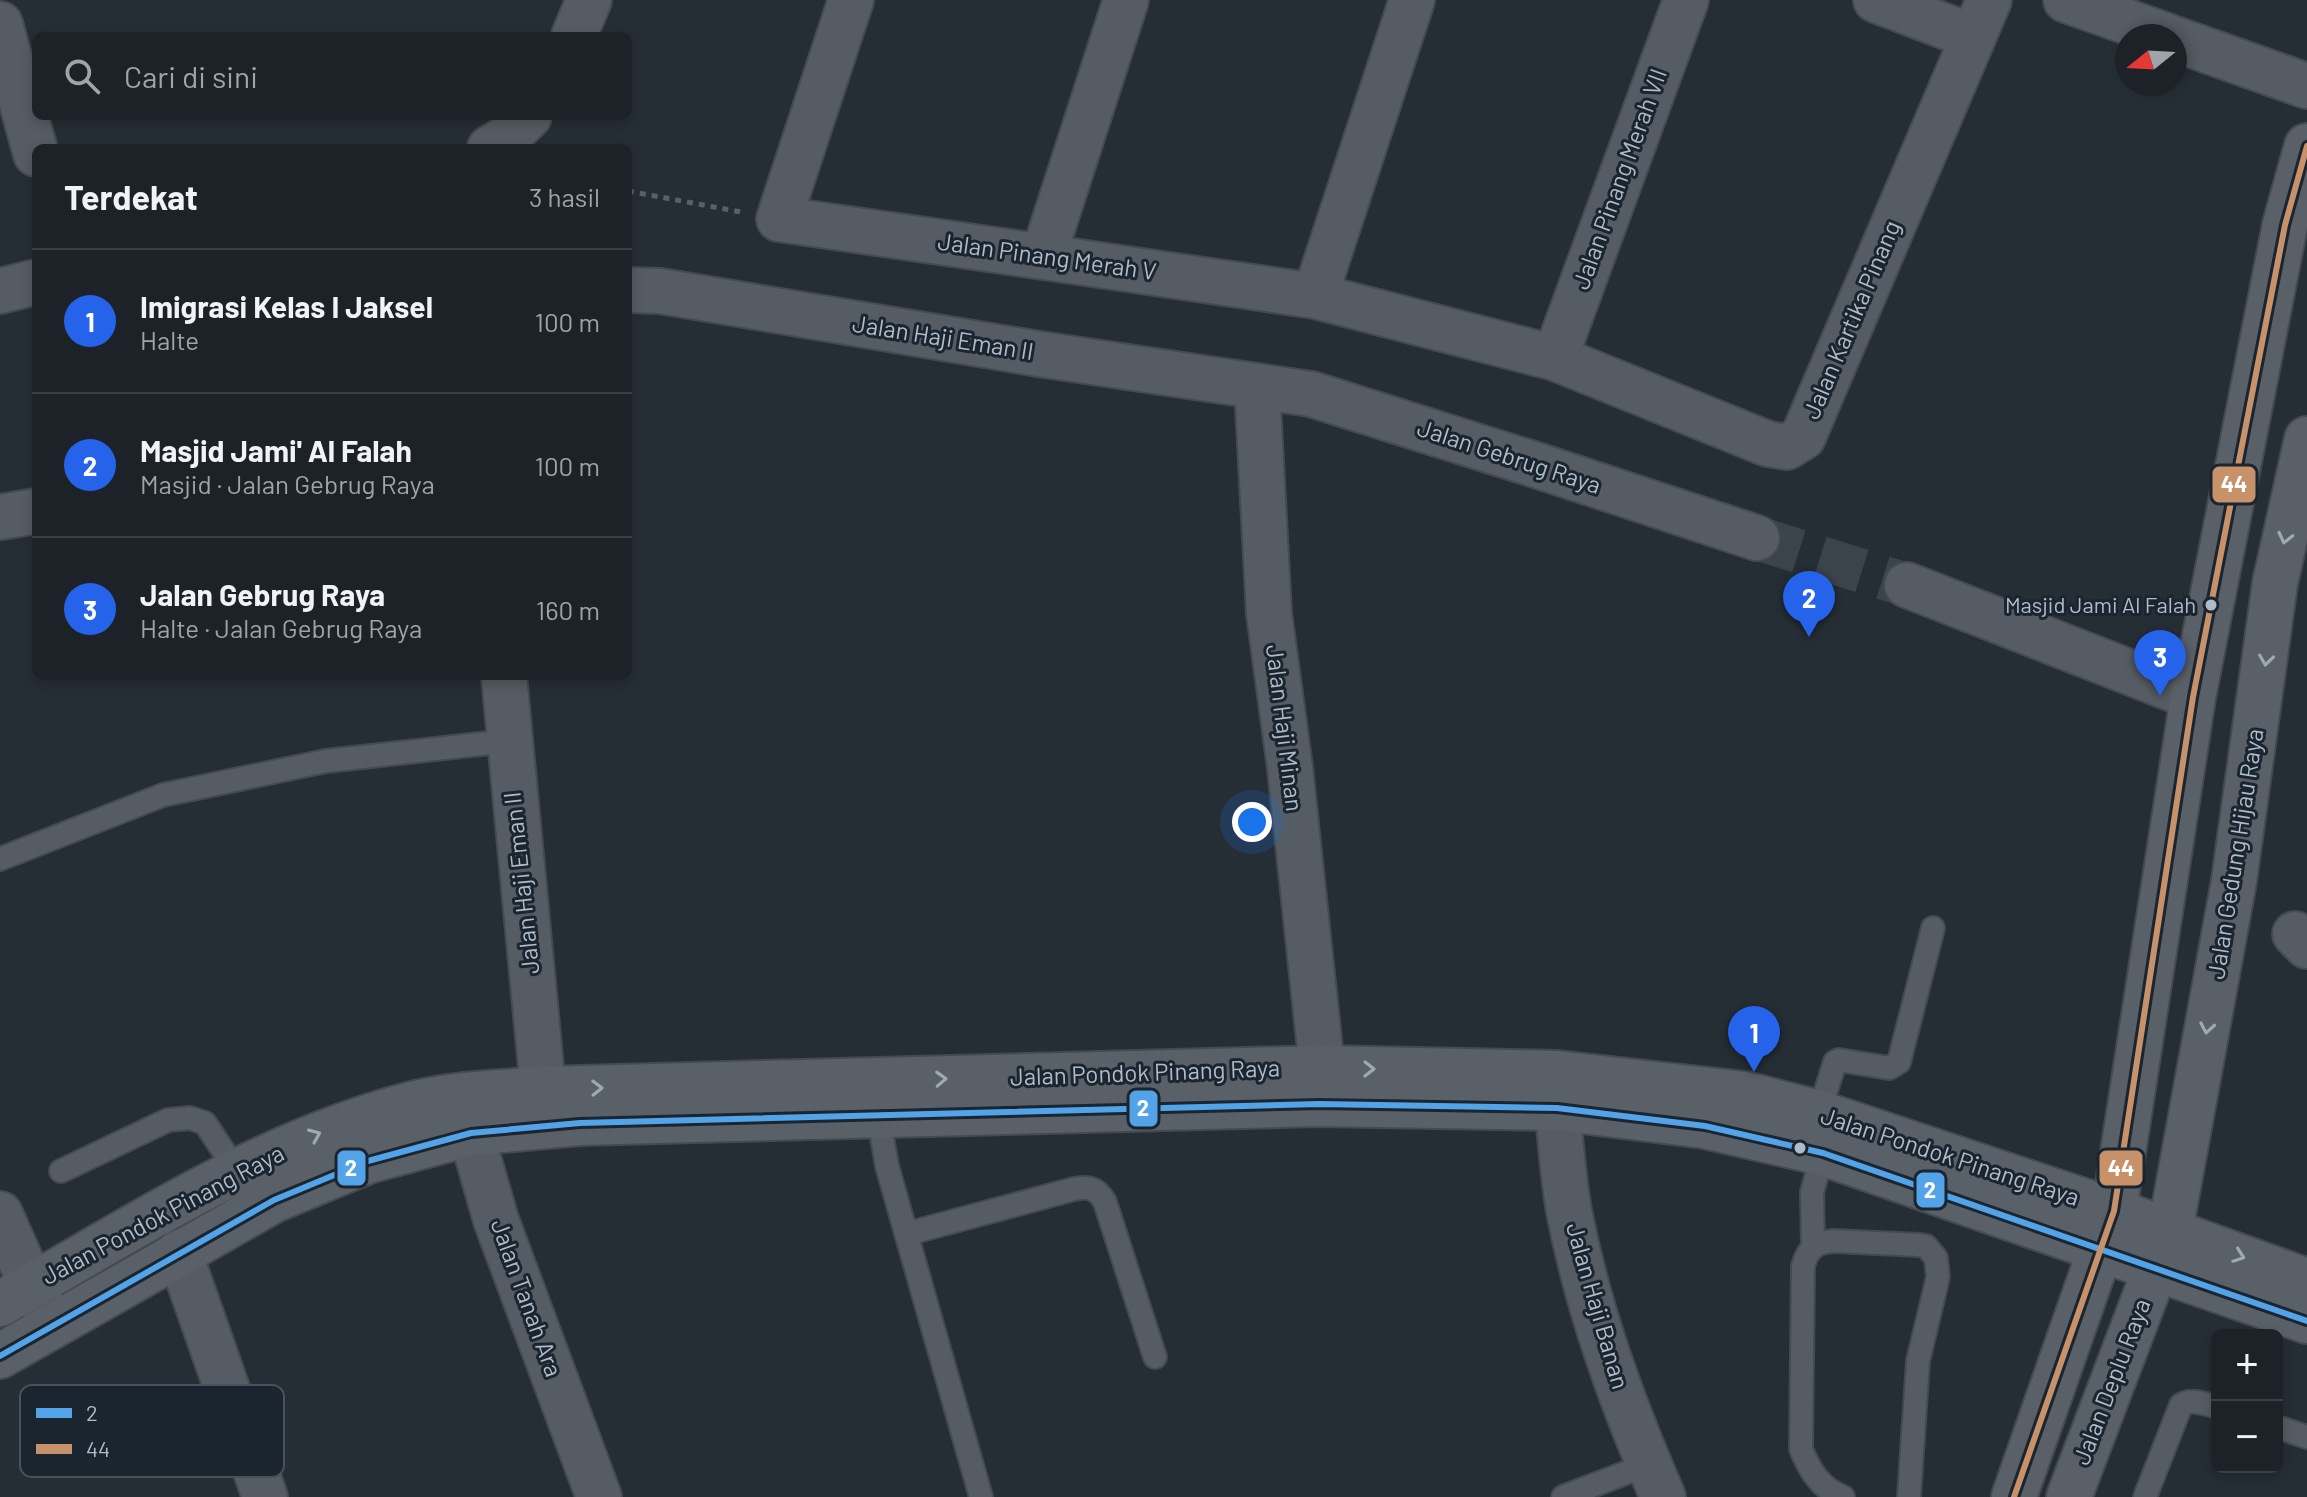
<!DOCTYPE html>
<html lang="id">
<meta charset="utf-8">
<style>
body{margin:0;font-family:Barlow,sans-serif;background:#252a30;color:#f1f3f6}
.controls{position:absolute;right:24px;bottom:24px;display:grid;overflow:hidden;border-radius:12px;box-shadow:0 4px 12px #0003}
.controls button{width:72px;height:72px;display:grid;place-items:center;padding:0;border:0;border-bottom:2px solid #3a3f45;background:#1c2228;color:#f1f3f6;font:40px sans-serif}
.compass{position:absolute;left:2115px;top:24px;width:72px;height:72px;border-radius:50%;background:#1c2228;box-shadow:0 4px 12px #0003;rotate:252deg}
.you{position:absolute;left:1252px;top:822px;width:28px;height:28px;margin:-20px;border:6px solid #fff;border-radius:50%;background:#1a73e8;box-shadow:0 0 0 12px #1a73e833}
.badge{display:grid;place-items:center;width:52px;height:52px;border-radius:50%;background:#2563eb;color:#fff;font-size:26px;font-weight:700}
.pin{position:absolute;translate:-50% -66px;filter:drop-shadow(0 2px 4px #0008)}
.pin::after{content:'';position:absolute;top:42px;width:28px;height:24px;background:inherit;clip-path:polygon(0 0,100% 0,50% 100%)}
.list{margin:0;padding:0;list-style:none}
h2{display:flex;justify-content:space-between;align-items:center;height:104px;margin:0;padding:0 32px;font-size:34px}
h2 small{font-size:26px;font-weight:400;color:#a0a4a8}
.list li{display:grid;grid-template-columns:52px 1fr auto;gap:24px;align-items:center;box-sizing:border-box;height:144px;padding:0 32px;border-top:2px solid #3a3f45}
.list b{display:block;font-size:30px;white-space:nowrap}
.list p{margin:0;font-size:26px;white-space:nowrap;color:#a0a4a8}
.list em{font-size:26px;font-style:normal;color:#a0a4a8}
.icon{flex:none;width:44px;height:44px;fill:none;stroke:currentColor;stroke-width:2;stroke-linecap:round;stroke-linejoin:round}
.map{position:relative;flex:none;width:2307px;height:1497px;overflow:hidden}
.search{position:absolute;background:#1c2228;box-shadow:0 4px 12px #0003;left:32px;top:32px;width:600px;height:88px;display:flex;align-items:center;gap:20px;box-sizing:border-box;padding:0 28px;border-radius:12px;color:#a0a4a8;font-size:30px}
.panel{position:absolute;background:#1c2228;box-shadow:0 4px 12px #0003;left:32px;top:144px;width:600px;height:536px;border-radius:12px}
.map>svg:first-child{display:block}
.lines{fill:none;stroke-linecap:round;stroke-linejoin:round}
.minor-tunnel{stroke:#3b434b;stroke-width:44;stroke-dasharray:44 22;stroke-linecap:butt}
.service-casing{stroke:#444a50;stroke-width:26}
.minor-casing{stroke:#444a50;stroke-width:48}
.secondary-casing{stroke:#444a50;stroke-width:48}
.path{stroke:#5a6166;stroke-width:5;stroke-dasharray:6 6;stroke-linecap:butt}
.service{stroke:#565c63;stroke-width:22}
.minor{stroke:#565c63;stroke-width:44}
.secondary{stroke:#5a6068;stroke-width:44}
.bus-1-casing{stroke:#1a2530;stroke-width:12}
.bus-2-casing{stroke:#1a2530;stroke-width:12}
.bus-1{stroke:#53a3e8;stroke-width:6}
.bus-2{stroke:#c7916a;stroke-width:6}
.oneway{stroke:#9ea9b4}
.bus-dot{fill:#afbbc7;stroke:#1a2530;stroke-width:3}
.labels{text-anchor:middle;stroke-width:6;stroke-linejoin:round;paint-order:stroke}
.bus-label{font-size:22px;fill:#afbbc7;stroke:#1a2530;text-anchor:end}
.street-label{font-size:24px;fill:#afbbc7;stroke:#1a2530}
.key{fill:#1a2530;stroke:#47525d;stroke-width:2}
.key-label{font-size:22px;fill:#afbbc7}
.line-badge{stroke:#1a2530;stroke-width:3}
.badge-label{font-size:22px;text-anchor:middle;font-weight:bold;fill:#fff}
</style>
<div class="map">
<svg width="2307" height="1497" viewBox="0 0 2307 1497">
<rect width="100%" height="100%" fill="#262e35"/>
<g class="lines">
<path class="minor-tunnel" d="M1757 538 1907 585"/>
<defs>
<path id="service" d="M0 859 163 795 326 761 508 741
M877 1108 887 1166 981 1497
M1819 1113 1835 1062 1839 1060 1889 1068 1899 1062 1933 928
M61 1171 168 1120 190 1118 205 1123 236 1170
M906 1234 1074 1189C1089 1186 1097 1188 1105 1202L1155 1357
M1813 1247 1812 1192 1823 1153
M2277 1427 2307 1437
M1563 1497 1649 1464
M1843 1497C1820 1488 1810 1471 1801 1449L1803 1266C1808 1248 1816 1242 1834 1241L1920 1245 1926 1246 1936 1258 1938 1277 1918 1361 1909 1497
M2145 1497 2181 1405C2191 1398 2206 1404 2217 1407"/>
<path id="minor" d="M851 0 779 219 1315 296 1555 358 1768 444 1787 447 1803 437 1989 0
M1876 0 1973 37
M2066 0 2167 36
M0 24 36 154
M574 36 589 0
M2175 39 2307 86
M490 148 505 139 529 116
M1043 257 1126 0
M628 290 660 291 1039 354 1311 394 1533 464 1757 538
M0 291 36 282
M1315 296 1412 0
M1555 358 1686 0
M1257 387 1269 613 1290 768 1322 1068
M0 517 36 511
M1907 585 2193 697
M504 676 543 1089
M2295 934 2307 946
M473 1098 471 1133 496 1220 599 1497
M1557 1108C1561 1142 1563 1178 1569 1211 1588 1310 1623 1405 1663 1497
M0 1214 32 1286 51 1320
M179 1252 265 1497"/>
<path id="secondary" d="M0 1304C134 1228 265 1141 416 1103 456 1093 501 1093 543 1089L1322 1068 1557 1073 1745 1094 1819 1113 2114 1211 2307 1281
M0 1356 274 1200 368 1161 471 1133 580 1123 1319 1104 1557 1108 1705 1126 1823 1153 2307 1321
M2014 1497 2114 1211 2193 697 2285 225 2307 146
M2069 1497 2170 1231 2234 881 2275 583 2307 439"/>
</defs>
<use href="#service" class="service-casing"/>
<use href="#minor" class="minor-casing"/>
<use href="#secondary" class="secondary-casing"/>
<path class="path" d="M628 191 741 212"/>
<use href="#service" class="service"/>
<use href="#minor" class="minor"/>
<use href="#secondary" class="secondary"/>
<defs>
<path id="bus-1" d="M0 1356 274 1200 368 1161 471 1133 580 1123 1319 1104 1557 1108 1705 1126 1823 1153 2307 1321"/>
<path id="bus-2" d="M2014 1497 2114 1211 2193 697 2285 225 2307 146"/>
</defs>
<use href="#bus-1" class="bus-1-casing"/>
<use href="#bus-2" class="bus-2-casing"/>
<use href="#bus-1" class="bus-1"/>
<use href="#bus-2" class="bus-2"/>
</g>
<defs><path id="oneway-chevron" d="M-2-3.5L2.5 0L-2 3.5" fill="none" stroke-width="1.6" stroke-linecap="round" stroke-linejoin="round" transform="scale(2)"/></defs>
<g class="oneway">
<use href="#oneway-chevron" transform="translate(2285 538) rotate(103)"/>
<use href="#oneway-chevron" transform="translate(2266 660) rotate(98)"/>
<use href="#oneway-chevron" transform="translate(2207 1028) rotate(100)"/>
<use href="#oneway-chevron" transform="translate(1369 1069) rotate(1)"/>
<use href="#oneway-chevron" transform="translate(941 1079) rotate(-2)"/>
<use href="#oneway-chevron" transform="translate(597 1088) rotate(-1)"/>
<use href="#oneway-chevron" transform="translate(315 1135) rotate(-23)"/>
<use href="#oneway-chevron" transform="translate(2239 1256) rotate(20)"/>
</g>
<g class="bus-dot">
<circle cx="2211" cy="605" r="7"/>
<circle cx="1800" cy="1148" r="7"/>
</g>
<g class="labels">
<g class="bus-label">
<text x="2196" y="613">Masjid Jami Al Falah</text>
</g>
<g class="street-label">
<text transform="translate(1620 179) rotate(-70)" y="8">Jalan Pinang Merah VII</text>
<text transform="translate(1047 257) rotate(8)" y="8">Jalan Pinang Merah V</text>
<text transform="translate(1852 320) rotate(-67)" y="8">Jalan Kartika Pinang</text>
<text transform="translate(943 338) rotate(9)" y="8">Jalan Haji Eman II</text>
<text transform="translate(1509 457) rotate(18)" y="8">Jalan Gebrug Raya</text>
<text transform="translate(1284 728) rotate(83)" y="8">Jalan Haji Minan</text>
<text transform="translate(2236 854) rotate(-81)" y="8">Jalan Gedung Hijau Raya</text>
<text transform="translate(522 883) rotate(-96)" y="8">Jalan Haji Eman II</text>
<text transform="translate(1145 1073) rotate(-2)" y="8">Jalan Pondok Pinang Raya</text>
<text transform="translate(1950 1157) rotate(18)" y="8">Jalan Pondok Pinang Raya</text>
<text transform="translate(163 1215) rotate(-28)" y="8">Jalan Pondok Pinang Raya</text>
<text transform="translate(526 1298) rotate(70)" y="8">Jalan Tanah Ara</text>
<text transform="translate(1597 1306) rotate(74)" y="8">Jalan Haji Banan</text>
<text transform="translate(2112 1382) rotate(-69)" y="8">Jalan Deplu Raya</text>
</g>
</g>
<rect x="20" y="1385" width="264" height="92" rx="12" class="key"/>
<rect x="36" y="1408" width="36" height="10" fill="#53a3e8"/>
<rect x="36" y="1444" width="36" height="10" fill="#c7916a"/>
<g class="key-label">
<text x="86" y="1421">2</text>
<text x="86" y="1457">44</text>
</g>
<g class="line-badge">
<rect x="2211" y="465" width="46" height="39" rx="8" fill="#c7916a"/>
<rect x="1128" y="1089" width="31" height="39" rx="8" fill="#53a3e8"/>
<rect x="336" y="1149" width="31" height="38" rx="8" fill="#53a3e8"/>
<rect x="2098" y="1149" width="46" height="38" rx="8" fill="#c7916a"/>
<rect x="1915" y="1171" width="31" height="38" rx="8" fill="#53a3e8"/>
</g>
<g class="badge-label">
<text x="2234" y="492">44</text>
<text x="1143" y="1116">2</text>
<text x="351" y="1176">2</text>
<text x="2121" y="1176">44</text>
<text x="1930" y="1198">2</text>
</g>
</svg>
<div class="controls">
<button>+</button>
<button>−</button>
</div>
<svg class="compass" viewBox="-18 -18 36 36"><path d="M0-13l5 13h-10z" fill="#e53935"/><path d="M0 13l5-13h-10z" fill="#a0a4a8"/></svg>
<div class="you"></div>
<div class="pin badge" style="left:1754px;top:1072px">1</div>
<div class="pin badge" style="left:1809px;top:637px">2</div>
<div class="pin badge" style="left:2160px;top:696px">3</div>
<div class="search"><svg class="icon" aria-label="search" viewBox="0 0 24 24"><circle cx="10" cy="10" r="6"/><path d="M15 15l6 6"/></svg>Cari di sini</div>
<section class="panel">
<h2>Terdekat<small>3 hasil</small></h2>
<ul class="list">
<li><span class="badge">1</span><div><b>Imigrasi Kelas I Jaksel</b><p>Halte</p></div><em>100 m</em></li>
<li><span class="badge">2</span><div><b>Masjid Jami' Al Falah</b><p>Masjid · Jalan Gebrug Raya</p></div><em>100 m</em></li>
<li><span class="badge">3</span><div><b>Jalan Gebrug Raya</b><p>Halte · Jalan Gebrug Raya</p></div><em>160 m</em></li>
</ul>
</section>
</div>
